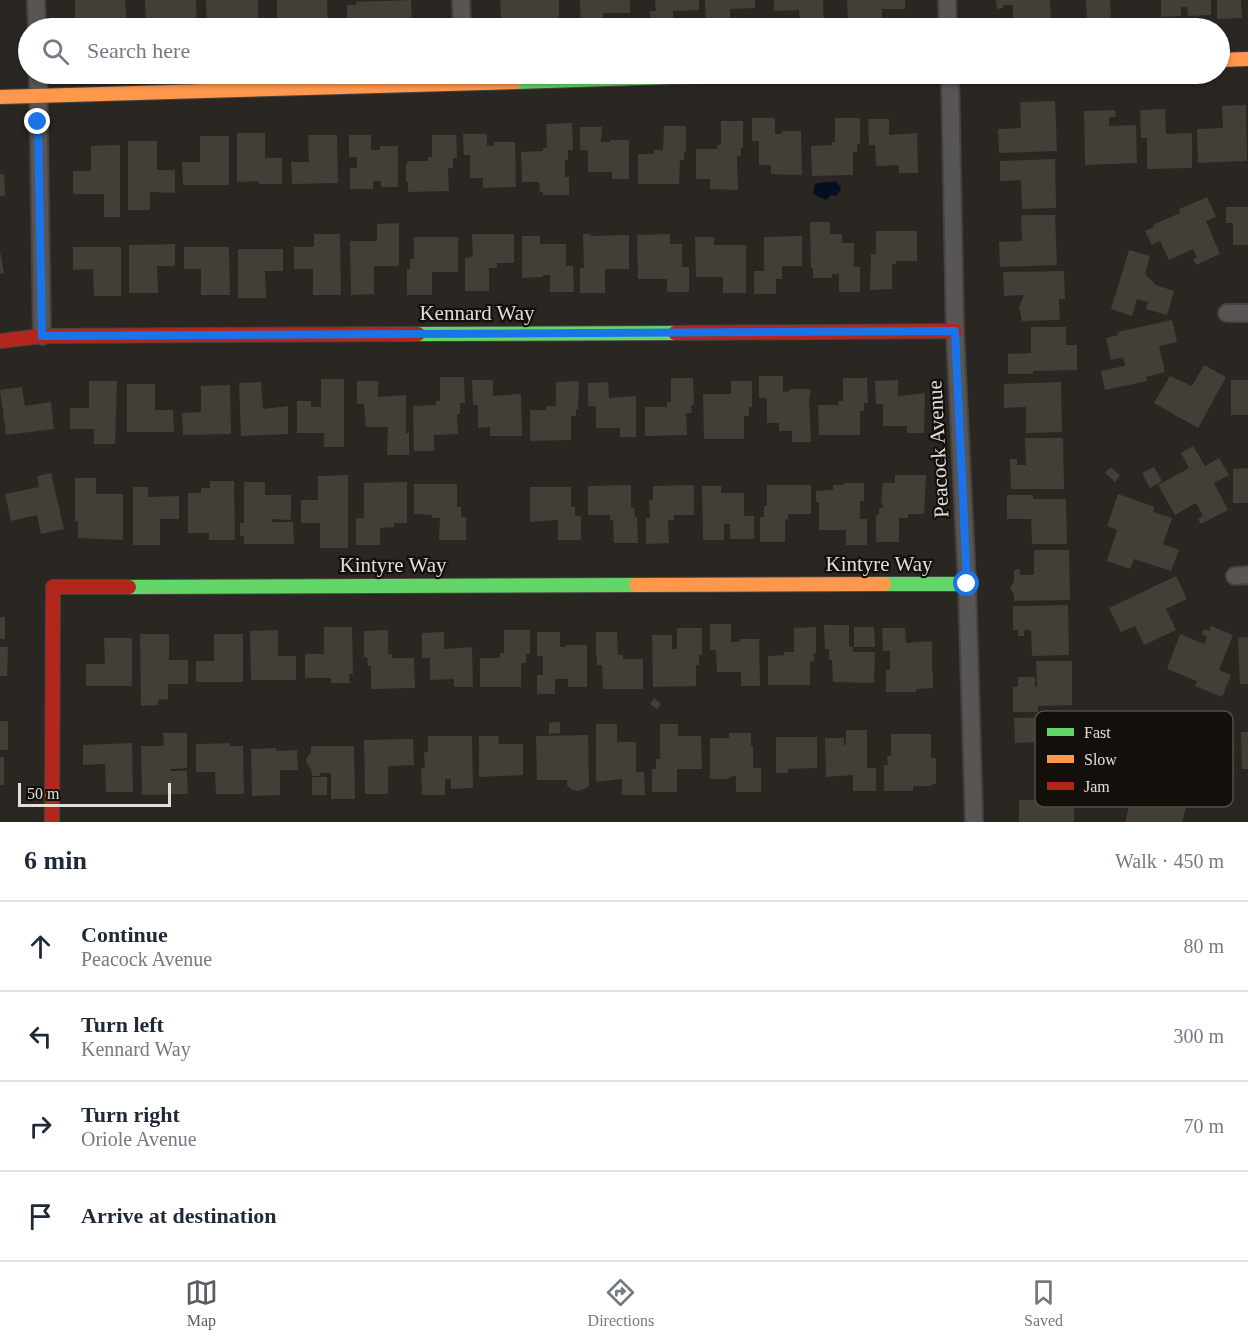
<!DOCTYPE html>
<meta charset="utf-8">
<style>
body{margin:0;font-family:Georgia,serif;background:#f2f2f3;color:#1f2937}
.scale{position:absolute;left:18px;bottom:15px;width:153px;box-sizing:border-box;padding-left:6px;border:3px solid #e2ded8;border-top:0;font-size:16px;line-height:21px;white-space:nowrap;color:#e2ded8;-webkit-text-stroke:4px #13100c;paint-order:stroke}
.stop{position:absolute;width:18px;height:18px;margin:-14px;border:4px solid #1a73e8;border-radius:50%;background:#fff}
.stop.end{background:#1a73e8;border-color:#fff;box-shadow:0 2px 6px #0008}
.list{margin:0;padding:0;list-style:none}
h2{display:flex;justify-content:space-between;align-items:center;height:78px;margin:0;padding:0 24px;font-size:26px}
h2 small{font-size:20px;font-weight:400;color:#747a83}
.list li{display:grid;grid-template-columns:39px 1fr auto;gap:18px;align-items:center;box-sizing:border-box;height:90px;padding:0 24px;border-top:2px solid #e0e1e3}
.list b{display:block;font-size:22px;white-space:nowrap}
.list p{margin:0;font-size:20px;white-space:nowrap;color:#747a83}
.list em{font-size:20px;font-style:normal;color:#747a83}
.icon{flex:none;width:33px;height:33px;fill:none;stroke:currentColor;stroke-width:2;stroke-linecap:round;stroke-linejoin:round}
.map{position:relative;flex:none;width:1248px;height:822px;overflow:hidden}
.search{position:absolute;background:#fff;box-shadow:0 2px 4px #0004;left:18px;right:18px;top:18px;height:66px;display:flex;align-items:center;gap:15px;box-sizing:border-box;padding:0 21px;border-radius:33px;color:#747a83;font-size:22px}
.sheet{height:438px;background:#fff}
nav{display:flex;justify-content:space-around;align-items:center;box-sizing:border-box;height:84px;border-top:2px solid #e0e1e3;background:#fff;font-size:16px;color:#747a83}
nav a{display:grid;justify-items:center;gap:3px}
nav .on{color:#5a5e63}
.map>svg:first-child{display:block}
.water{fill:#041022}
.building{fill:#433e36}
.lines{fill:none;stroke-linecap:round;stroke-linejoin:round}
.street-casing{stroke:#474340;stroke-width:20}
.fast-casing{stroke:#474340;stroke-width:16}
.slow-casing{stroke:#474340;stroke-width:16}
.jam-casing{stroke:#474340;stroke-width:16}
.street{stroke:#575654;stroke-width:16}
.fast{stroke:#63d668;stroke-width:14}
.slow{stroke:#ff974d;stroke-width:14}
.jam{stroke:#b3261e;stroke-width:14}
.route{stroke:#1a73e8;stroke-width:8}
.labels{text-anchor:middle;stroke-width:4.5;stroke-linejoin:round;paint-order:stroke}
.street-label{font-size:21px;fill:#e2ded8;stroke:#13100c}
.key{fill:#13100c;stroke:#514e49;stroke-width:1.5}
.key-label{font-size:16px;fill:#e2ded8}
</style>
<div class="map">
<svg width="1248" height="822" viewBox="0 0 1248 822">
<rect width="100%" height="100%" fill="#2a2622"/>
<path class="water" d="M835 181 840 186 841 190 836 196 831 195 826 200 813 194 815 184C822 181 828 183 835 181Z"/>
<path class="building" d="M75 0H125L127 28H104V26L75 27Z
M145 0H196L197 28H146Z
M206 0H258V25L232 26V28H207Z
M277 0H327L328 28H305V25L277 26Z
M411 0 412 26 392 27V28L347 27V5H356V2Z
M500 0H559V28H525V21H501Z
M580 0H630V13H603V28H581Z
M655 0H699V10L673 11 674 28H651L650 11H656Z
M705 0H755V8L730 9V28H706Z
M774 0H823L824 27 800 28 799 10 774 11Z
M847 0H905V9H882V28H848Z
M996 0H1050L1051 20 1047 28H1019L1013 21V5H1003V8L997 9Z
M1086 0H1110L1111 18 1087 19Z
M1161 0H1211V15L1188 16 1187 7H1181V16L1161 17Z
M1217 0H1241L1242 18 1217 19Z
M1055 101 1057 151 999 153 998 129 1021 128 1020 102Z
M1246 105 1247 161 1198 163 1197 129 1223 128 1222 106Z
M1165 109 1166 134 1192 133V168L1147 169V138H1141L1140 110Z
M1115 110 1116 117H1109V126L1136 125 1137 163 1085 165 1084 111Z
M752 118H775V134H782V131H801L802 175 771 174V165H759V141H752Z
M835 118H860V144H857V152H853V175L812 176 811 146 832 145V142H835Z
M868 119H889V135L917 133 918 173H899V165L876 166 875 145H869Z
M721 121H743V148H741V156H737L738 190 710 189V179H696V149H717V145H721Z
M572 123 573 150H568V160H565V177H569V195H543V192H540L539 182H522L521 152 543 151V148H547L546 124Z
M664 126H686V152H684V160H680L679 184H638V154H654V150H663Z
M580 127H602L601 142H610V140H629V179H612V172H588V150H580Z
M237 133H265V158H282V184H259V181L237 182Z
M463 134H487V146H494V142H515L516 187 483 188V178H470V155H464Z
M308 135H337L338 183 292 184 291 162H309Z
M349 135H371V150H380V146H398V187H381V181H373V189H350V168H357V157H349Z
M432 135H456L457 158H453V168H448L449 191 408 192V182H406V164H408L407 161H428V157H432Z
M200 136H229V185H183L182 162H200Z
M128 141H157V170H175V193L150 192V210H128Z
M120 145V217H104V194H73V171H91V146Z
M1055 159 1056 208 1022 209 1021 180 1000 181V161Z
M0 174H4L5 196H0Z
M1207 197 1216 217 1206 221 1220 254 1196 265 1193 259 1197 258 1193 249 1169 260 1160 241 1152 245 1145 231 1154 227 1153 225 1180 213 1179 209Z
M1226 207H1248V245H1233V223H1226Z
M1023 215H1055L1057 265 1000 267 999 242 1022 241 1021 217Z
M810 222H830V234H842V243H854V267H860V292H839V274H832V278H813V268H811Z
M399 223V266H374V294L351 295 350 241H377V224Z
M876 231H917V261H896V264H892V289L870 290 871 254H876Z
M314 234H340L341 295H313V269H294V247H314Z
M472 234H514V263H497V268H489V291H465V258L473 257Z
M583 234H591V236L629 235V269H605V293H580V268H584Z
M670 234V244H682V267H689V292H667V279H638L637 235Z
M522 236H540V244H566V266H573L574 292H550V275H543V277L522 278Z
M802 236V266H782V279H776V294H754V271H764V237Z
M414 237H458V272H432V295H407V269H410V259H414Z
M695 237H714V245H746V293H723V277H696Z
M175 244V266H157L158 293H129V245Z
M73 247H121V296H94L93 269 73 270Z
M184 247H229L230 295H201V269H184Z
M238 249H283V271H265L266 298H238Z
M1129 250 1150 256 1145 274 1156 285 1174 291 1167 315 1146 309 1148 302 1137 299 1132 316 1111 309Z
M0 251 4 273 0 274Z
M1064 271 1065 299H1059L1060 320 1022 321 1019 307 1024 295 1004 296 1003 272Z
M1172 320 1177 342 1159 346 1165 372 1146 377 1147 381 1105 390 1101 371 1125 366 1123 357 1111 360 1106 338 1118 335 1117 332Z
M1031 327H1066V345H1077V370L1033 371V374H1008V354L1031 353Z
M1204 365 1226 377 1198 428 1154 403 1170 376 1192 386Z
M759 376H783V392L790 391V389H810V397H809L811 442H792V431H779V423H767V398H759Z
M440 377H464L465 403H460V414H457L458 434 434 435V451H414L413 406 436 405V401H440Z
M671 378H693L694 405H691L692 413H686L687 435 645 436V407H667V402H671Z
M843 378H867L868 403H864V411H860V435H819L818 405H839L838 401H843Z
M321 379H344V447H324V433H297V401H311V407H321Z
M472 380H493V396L521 394 522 436H490V427L478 428V405H473Z
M898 380V396L925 393 924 433H907V426H883V404H876L875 381Z
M1231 380H1248V415H1231Z
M89 381H117L115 444H94V429H70V408H89Z
M357 381H378V397L406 395V433H409V455H387L388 427H366L364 404H357Z
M579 381 578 409H576V416H571V440L530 441V410H546V406H556V382Z
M731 381H752V407H749V416H744V439H704L703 394H731Z
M261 382 263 409 288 406V434L241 436 239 383Z
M608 382 609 398 636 396V437H620V428H596V406H588V383Z
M1061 382 1062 432 1026 433V407L1004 408V384Z
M127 384H155V410H173L174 432H127Z
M230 385 231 434 183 435 182 413 201 412V386Z
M22 387 25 406 51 402 54 429 6 435 0 390Z
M1025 438H1063L1064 489H1011L1010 459H1017V465H1026Z
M1193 446 1205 466 1219 458 1229 475 1214 483 1228 510 1201 524 1198 519 1203 516 1196 503 1175 515 1158 485 1189 468 1181 453Z
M1110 467 1120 475 1115 482 1105 473Z
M1154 467 1162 481 1150 488 1142 473Z
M1248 468V503H1233V469Z
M51 473 64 529 41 534 37 515 11 521 5 494 39 487 37 476Z
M348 475V548H320V523H301V500H318V476Z
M895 475H926L924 514H908V518H899V542H876V515H879V508H884L881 501 883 483H895Z
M75 478H96V494H123V540L78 538V521H75Z
M210 481H234L235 540H209V533H188V493H201V488H210Z
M244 482H265V495H291V519L288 520 272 519V522H293L294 544H244V536H240V523H244Z
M407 482V523H394V527L380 528V545H356V518H364V483Z
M844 483H864V501H860V519H867V545H846V530H819V502H816V491L833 490V485H844Z
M414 484H457V507H461V517H466V540H439L440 518H432V515L414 514Z
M631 485V508H634L635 517H637L638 543H614L613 520H610V515H588V486Z
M694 485V515H674V520H668L669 543 646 544V518H650L649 500H653V486Z
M767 485H811V514H788V519H785V542H760V517H764V506H767Z
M702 486H721V493H744V516H754V539H730V524H724V540H703Z
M133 487H148V497L179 496V519H160V545H133Z
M530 487H571V507H575V516H581V540H558V520L530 522Z
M1118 494 1155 507 1153 512 1172 518 1163 544 1179 550 1171 571 1134 559 1130 569 1107 561 1117 530 1107 526Z
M1007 495H1033V499H1066L1067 544H1032L1031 519H1007Z
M1034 550H1069L1070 600 1014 601V595L1010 588 1014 581V570L1020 569V575H1034Z
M1176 576 1187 599 1166 609 1176 630 1144 645 1135 626 1121 632 1109 608Z
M1068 605 1069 655 1032 656 1031 630H1024V636H1018V630H1013V606Z
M0 617H5V639H0Z
M710 624H731V642H740V639H759L760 686H741V672H717L716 650H710Z
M824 625H849V647H853V652H875L874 683 833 682 832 660H829V649H825Z
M1211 626 1233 635 1219 670 1231 675 1222 697 1195 686 1197 681 1167 669 1180 634 1204 644 1207 637 1202 634 1204 629 1209 631Z
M324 627H352L353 674H349L350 683H331V678H305V654H324Z
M816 627V653H814V661L810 662V685H768V656L784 655V652H794V628Z
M854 627H874L875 647H854Z
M677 628H702V655H699V665H696V686L653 687 652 635H672V649H677Z
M882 628H905L906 643 932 641V671H933V688L916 689V692H886V670H890V651H883Z
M278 630V656H296V680H251L250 631Z
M388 630V654H392V658H414L415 688 371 689V666H368L367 657H364V631Z
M504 630H530V654H526V663H521V687H480V658H500V653H504Z
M444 632V649L472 647 473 687H454V679L430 680V658H422V633Z
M537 632H560V647H566V645H587V687H568V679H555V694H537V675H543V656H537Z
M596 632H617L618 655H623V659H643V689H603L602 665H597V657H596Z
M140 634H169V660H188V684H168V699L158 700V705L141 706Z
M214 634H243V682H196V661H214Z
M1248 637V684H1240L1238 638Z
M104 638H132V686H86V664H105Z
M0 647H8L7 676H0Z
M1036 661H1072V705L1038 706V712H1013V687H1018V677H1035V687H1037Z
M654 698 661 704 657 709 650 704Z
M1072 716 1073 767 1038 768 1037 742 1015 743 1014 718Z
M0 721H8V750H0Z
M560 722V733L549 734V723Z
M1208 722 1214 732 1224 727 1235 747 1225 753 1235 770 1215 781 1205 764 1183 777 1165 748Z
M596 724H617V742H636V772H644L645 795H622V779L596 782Z
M660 724H678V736H701L702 769H677V792H652V769H656V759H660Z
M846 730H867V768H876V791H853V775L826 777 825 738H844V745H846Z
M1241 732H1248V769H1242Z
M163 733H187V768L170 769V771H187L188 794 142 795 141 746H164Z
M729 733H751V746H753V768H761V792H736V776L729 777V779H710V738H729Z
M891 734H931V758H936V784H931L932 786H913V791H884V765H888L887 756H891Z
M588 735 589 785 587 788 578 791 571 789 567 785V780H537L536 736Z
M428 736H472L473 788 451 789V779H445V795H422L421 768H425L424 752H428Z
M479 736H498L499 744H523V775L479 777Z
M776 737H817V768L788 769V773H776Z
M413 739 414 765 388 766V794H365L364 740Z
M132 743 133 792H106L105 764 83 765V745Z
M230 743V746H243L244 794H216L215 772H196V744Z
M311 746H354L355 799H331V773H320V776H312L311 769 306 762 307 757 311 753Z
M276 748V751L297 750 298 770H280V795L252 796 251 749Z
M1134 750 1160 757 1156 769 1177 777 1170 802 1186 807 1182 822H1125L1135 785 1125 783Z
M0 757H4V785H0Z
M1073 772 1074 822H1019V800H1037L1036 773Z
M312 777H327V795H312Z"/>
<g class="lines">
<defs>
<path id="street" d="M36 0 37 28
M461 0 462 28
M947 0 948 28
M38 74 42 336
M950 74 955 331 967 584 974 822
M1227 313H1248
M1235 576 1248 575"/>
<path id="fast" d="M515 82 767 74
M418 334 675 333
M884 584H967
M129 587 636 585"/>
<path id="slow" d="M1220 60 1248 59
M0 97 515 82
M636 585 884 584"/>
<path id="jam" d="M675 333 955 331
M0 341 42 336 418 334
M52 822 53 587H129"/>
</defs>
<use href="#street" class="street-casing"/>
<use href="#fast" class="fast-casing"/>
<use href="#slow" class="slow-casing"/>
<use href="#jam" class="jam-casing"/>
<use href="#street" class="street"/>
<use href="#fast" class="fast"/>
<use href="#slow" class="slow"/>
<use href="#jam" class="jam"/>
</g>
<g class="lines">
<path class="route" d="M38 122 42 336 955 331 967 584"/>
</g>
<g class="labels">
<g class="street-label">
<text x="477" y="320">Kennard Way</text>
<text transform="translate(938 449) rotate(-93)" y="7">Peacock Avenue</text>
<text x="879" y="571">Kintyre Way</text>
<text x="393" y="572">Kintyre Way</text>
</g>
</g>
<rect x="1035" y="711" width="198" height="96" rx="9" class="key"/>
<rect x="1047" y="728" width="27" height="8" fill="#63d668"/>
<rect x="1047" y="755" width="27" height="8" fill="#ff974d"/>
<rect x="1047" y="782" width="27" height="8" fill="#b3261e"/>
<g class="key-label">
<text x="1084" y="738">Fast</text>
<text x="1084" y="765">Slow</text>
<text x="1084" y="792">Jam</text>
</g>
</svg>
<div class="scale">50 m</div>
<div class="stop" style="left:967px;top:584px"></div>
<div class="stop end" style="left:38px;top:122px"></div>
<div class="search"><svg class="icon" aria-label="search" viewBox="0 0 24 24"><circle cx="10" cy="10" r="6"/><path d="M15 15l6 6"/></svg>Search here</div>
</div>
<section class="sheet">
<h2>6 min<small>Walk · 450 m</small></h2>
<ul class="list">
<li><svg class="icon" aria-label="ahead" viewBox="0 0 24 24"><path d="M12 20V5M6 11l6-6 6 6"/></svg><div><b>Continue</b><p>Peacock Avenue</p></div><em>80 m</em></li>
<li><svg class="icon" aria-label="left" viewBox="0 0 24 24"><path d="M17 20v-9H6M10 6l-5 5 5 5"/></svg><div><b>Turn left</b><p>Kennard Way</p></div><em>300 m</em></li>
<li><svg class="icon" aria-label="right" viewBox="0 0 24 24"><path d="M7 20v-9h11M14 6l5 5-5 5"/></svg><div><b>Turn right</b><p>Oriole Avenue</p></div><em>70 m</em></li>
<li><svg class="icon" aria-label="arrive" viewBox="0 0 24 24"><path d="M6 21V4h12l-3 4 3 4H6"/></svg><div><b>Arrive at destination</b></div></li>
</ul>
</section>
<nav>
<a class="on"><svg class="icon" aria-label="map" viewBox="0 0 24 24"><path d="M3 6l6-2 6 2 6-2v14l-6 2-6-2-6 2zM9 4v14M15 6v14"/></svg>Map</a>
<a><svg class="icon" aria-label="directions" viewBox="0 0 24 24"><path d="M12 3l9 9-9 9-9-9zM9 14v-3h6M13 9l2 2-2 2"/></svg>Directions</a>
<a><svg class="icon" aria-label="saved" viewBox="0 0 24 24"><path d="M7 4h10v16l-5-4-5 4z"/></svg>Saved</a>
</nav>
